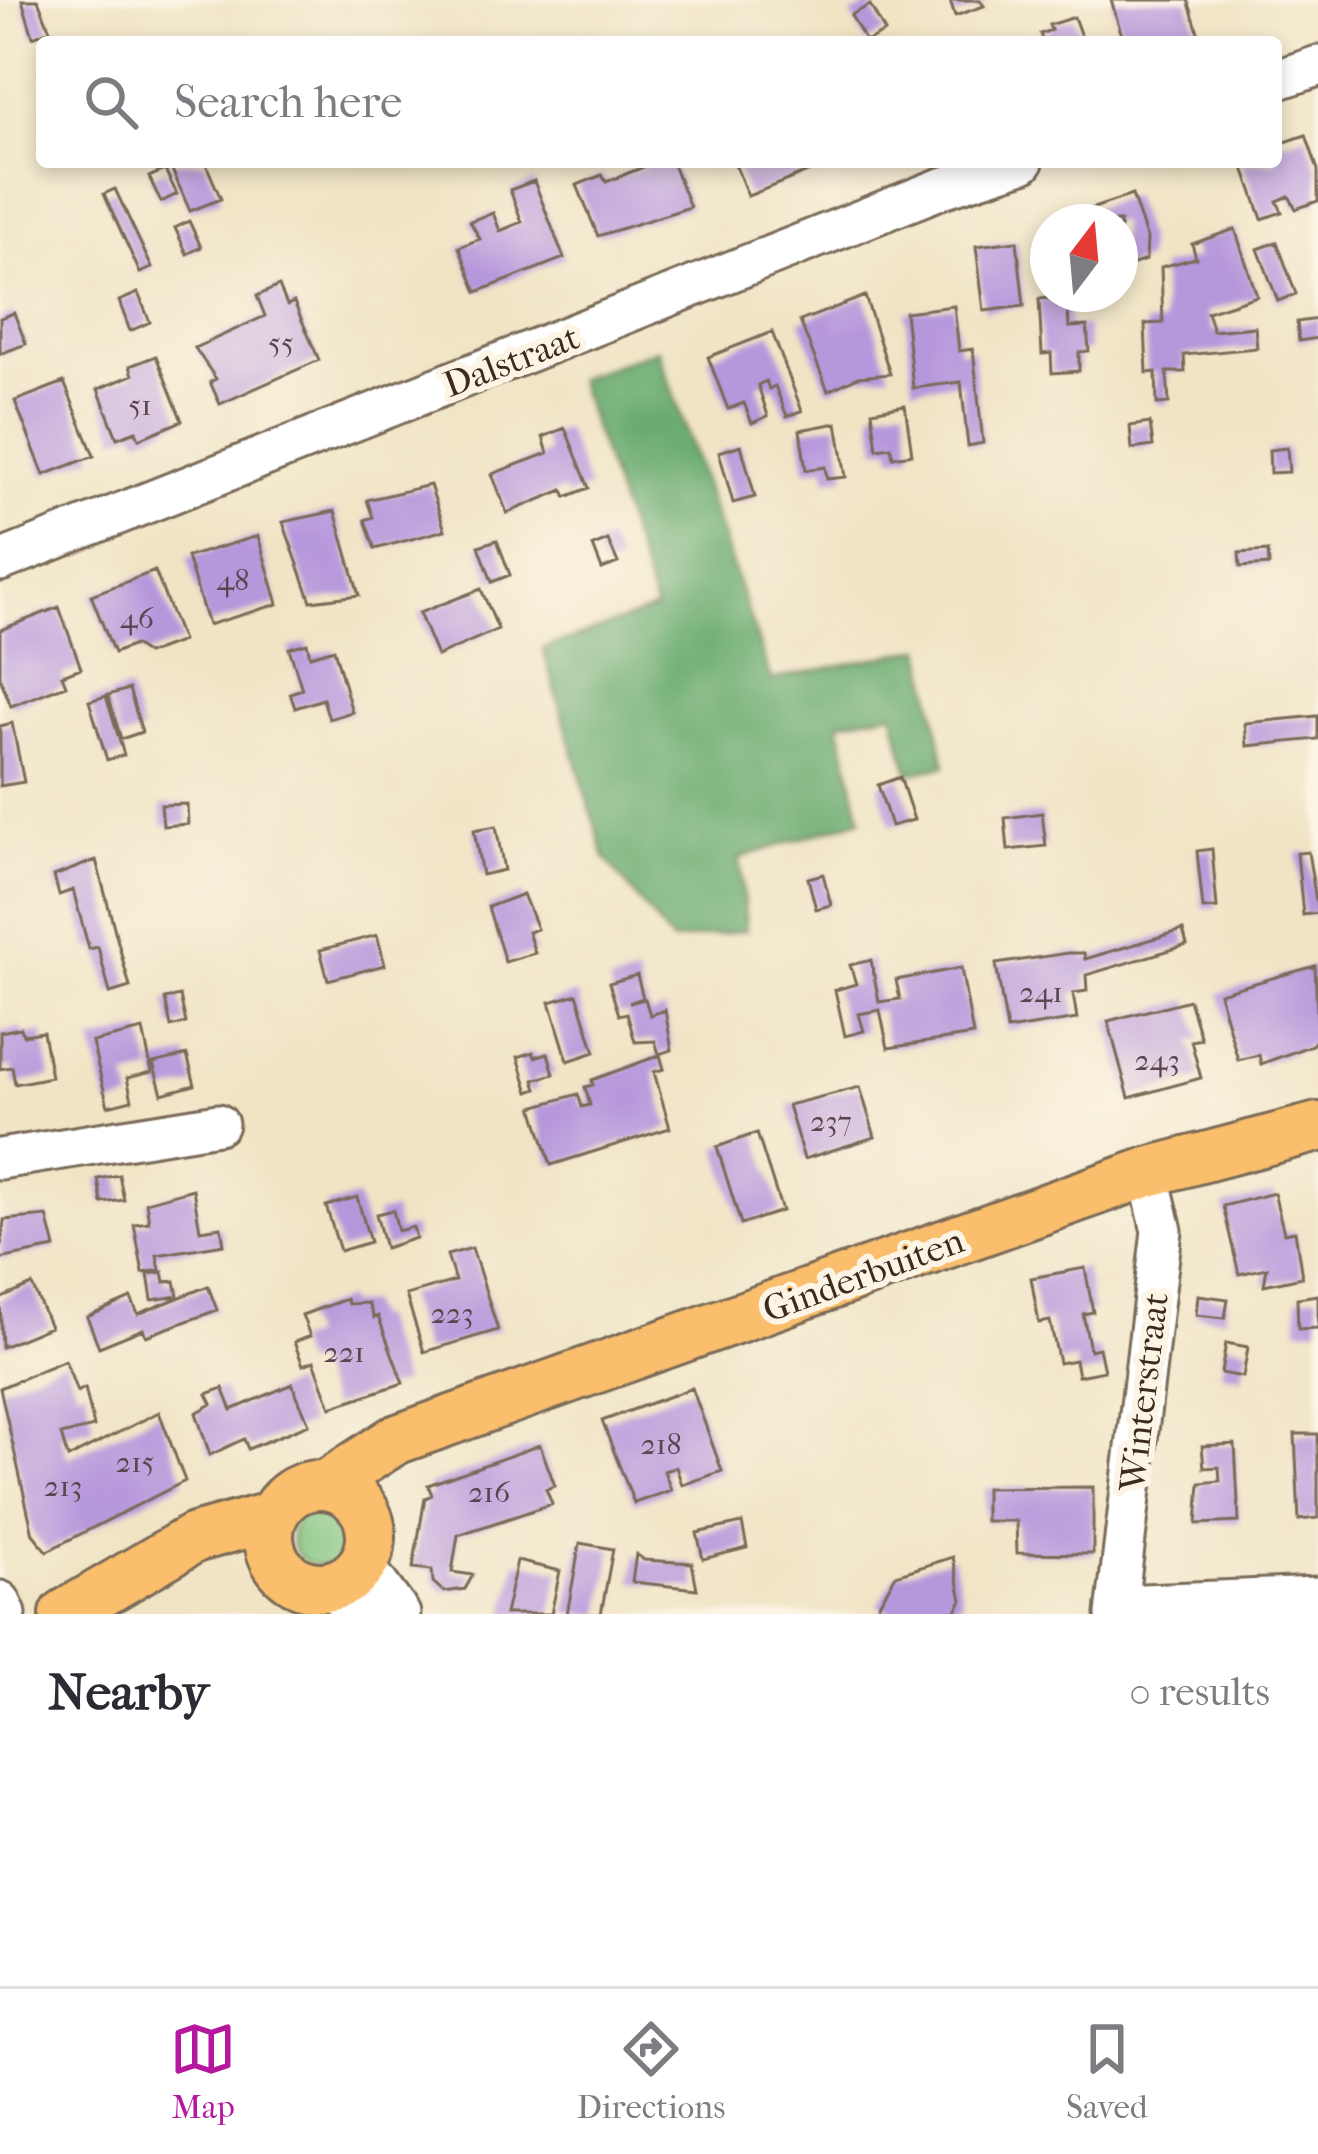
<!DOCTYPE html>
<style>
body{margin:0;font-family:"IM FELL French Canon",serif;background:#f2f2f3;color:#2b2b33}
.compass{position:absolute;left:1030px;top:204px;width:108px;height:108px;border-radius:50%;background:#fff;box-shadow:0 6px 18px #0003;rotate:16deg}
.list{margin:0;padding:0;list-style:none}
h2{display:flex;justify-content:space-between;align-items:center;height:156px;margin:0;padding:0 48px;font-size:51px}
h2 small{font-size:39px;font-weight:400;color:#7c7c81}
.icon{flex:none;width:66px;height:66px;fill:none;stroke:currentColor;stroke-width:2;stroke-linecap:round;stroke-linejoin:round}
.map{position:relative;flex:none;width:1318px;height:1614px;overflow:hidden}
.search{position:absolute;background:#fff;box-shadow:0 6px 18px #0003;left:36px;right:36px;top:36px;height:132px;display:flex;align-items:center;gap:30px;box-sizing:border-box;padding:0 42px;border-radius:12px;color:#7c7c81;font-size:45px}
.sheet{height:372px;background:#fff}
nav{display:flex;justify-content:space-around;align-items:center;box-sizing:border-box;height:168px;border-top:3px solid #e1e1e2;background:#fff;font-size:33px;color:#7c7c81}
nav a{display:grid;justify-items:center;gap:6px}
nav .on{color:#b5179e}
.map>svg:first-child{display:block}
.green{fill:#80c580;stroke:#5e784f;stroke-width:3}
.forest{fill:#68aa6e;stroke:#526a46;stroke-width:3}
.building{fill:#b797dc}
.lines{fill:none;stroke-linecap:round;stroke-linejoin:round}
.minor-casing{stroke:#7a6b58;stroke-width:45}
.major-casing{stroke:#7a6b58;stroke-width:54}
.minor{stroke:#fff;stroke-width:39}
.major{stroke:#fabe6d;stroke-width:48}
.labels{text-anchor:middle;stroke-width:12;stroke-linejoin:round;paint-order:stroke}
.number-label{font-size:30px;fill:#5a454e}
.street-label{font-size:36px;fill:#3b2a1e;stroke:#fcf5e5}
</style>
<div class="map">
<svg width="1318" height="1614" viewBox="0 0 1318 1614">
<rect width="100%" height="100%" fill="#fcf5e5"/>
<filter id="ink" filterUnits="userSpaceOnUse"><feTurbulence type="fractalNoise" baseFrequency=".00833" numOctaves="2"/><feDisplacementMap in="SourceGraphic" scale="24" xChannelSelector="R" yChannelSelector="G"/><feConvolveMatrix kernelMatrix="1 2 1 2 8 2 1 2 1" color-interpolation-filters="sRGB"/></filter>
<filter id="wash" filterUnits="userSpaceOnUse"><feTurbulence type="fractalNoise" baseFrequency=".004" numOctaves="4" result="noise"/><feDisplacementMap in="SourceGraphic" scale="48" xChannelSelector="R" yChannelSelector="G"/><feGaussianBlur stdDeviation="2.7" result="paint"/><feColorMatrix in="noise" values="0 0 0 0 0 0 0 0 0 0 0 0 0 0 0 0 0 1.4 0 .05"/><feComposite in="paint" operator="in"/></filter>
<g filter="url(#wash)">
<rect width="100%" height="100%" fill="#f0e4c5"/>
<path class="green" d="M291 1536a30 30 0 1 1 60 0a30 30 0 1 1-60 0Z"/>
<path class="forest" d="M658 349 771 680 923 648 945 766 909 773 893 712 839 722 861 819 740 858 746 930 672 942 605 858 543 649 656 609 577 379Z"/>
<g id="blocks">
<path class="building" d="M22 0H38L50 30 33 37Z
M950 0H980L984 6 955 16Z
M1111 0H1188L1200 38 1124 42Z
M870 5 885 32 866 42 851 15Z
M1074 17 1083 42H1043L1040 34 1051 30 1049 25Z
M1306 135 1318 170V201L1296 209 1289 196 1277 201 1282 212 1262 219 1242 162H1276V145Z
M177 162H205L221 199 190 211 170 165Z
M644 162H672L690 207 598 236 577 185 602 175 606 182 646 166Z
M734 162H832L748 196Z
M165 170 177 194 161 202 149 177Z
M534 181 564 258 477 292 459 247 480 239 470 221 493 213 500 231 522 222 510 190Z
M115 189 152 268 140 273 104 194Z
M1132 195 1147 239 1146 260 1120 269V222H1052Z
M189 221 201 247 187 254 175 228Z
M1235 229 1257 296 1207 312 1213 331 1255 327 1257 348 1184 355 1185 372H1167L1169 403 1157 404 1156 372 1147 373 1145 324 1163 323 1161 267 1196 258 1192 244Z
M1017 241 1024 306 984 311 976 246Z
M1277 242 1296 294 1278 301 1258 249Z
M279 286 287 305 294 302 319 360 220 404 210 382 216 379 195 348 265 316 257 296Z
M138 293 150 322 130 331 119 301Z
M865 296 890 374 858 377 828 391 800 321Z
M1067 296 1069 327 1087 326 1089 351 1079 352V371L1052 373 1051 353 1042 354 1039 299Z
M954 306 959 351 973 349 983 443 968 446 961 382 913 388 905 312Z
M14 313 26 344 0 354V318Z
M1318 319V338L1299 341 1297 322Z
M772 332 802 411 787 416 775 386 769 389 766 381 758 385 768 416 752 423 744 403 728 409 708 357Z
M156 356 182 421 139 439 136 431 117 438 98 389 133 375 130 366Z
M64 382 94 456 44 475 15 401Z
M905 405 912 454 893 457 891 447 877 449 872 411Z
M837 423 846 477 827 479 825 467 806 470 800 430Z
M1150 423 1153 446 1132 449 1130 426Z
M565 428 589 488 566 497 563 490 507 513 492 474 548 453 543 437Z
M741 445 755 497 733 503 719 452Z
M1287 448 1289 472 1270 473 1269 450Z
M430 485 445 530 375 549 365 520 373 517 367 500Z
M335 511 359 595 311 601 283 522Z
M258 536 278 604 208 625 187 557Z
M497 540 510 575 492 582 479 546Z
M608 540 618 563 602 569 593 546Z
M1268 551 1269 565 1240 567 1239 553Z
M155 571 182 641 147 654 134 645 114 653 91 595Z
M481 589 498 629 437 656 419 613Z
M59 607 81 668 62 675 66 685 11 706 0 678V630Z
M307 643 310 656 334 649 352 712 329 719 323 699 295 708 290 693 302 689 289 648Z
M129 689 142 732 121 739 108 695Z
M106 696 124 755 107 760 89 701Z
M1318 716V739L1247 746 1245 723Z
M12 723 24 782 0 786V726Z
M900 777 914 820 891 826 878 785Z
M187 804 188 824 163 826 161 805Z
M1042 813 1046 846 1008 850 1005 818Z
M496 826 504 870 482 875 474 830Z
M1212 849 1217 908 1203 909 1197 851Z
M1308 852 1318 913 1303 915 1297 853Z
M96 860 130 987 110 993 98 947 89 949 73 890 59 895 54 876Z
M823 874 831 905 816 909 808 878Z
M523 894 537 929 528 932 535 953 505 962 488 907Z
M1183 930 1187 945 1086 975 1087 991 1073 993 1077 1019 1007 1030 996 964 1068 953H1084L1085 959Z
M377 935 385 965 328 980 320 950Z
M871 960 879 1002 900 999 896 980 961 968 973 1035 888 1048 880 1010 859 1014 864 1031 845 1036 835 990 856 984 850 965Z
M1315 966 1318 1038 1312 1045 1261 1064 1259 1055 1238 1060 1219 993Z
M637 975 643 998 629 1003 645 999 650 1015 665 1010 672 1050 659 1054 655 1041 635 1042 627 1013 619 1015 609 983Z
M577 994 595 1052 568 1061 550 1002Z
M180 996 186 1023 171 1027 165 999Z
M1189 1000 1201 1039 1191 1041 1201 1078 1129 1098 1108 1021Z
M21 1028 23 1035 43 1032 51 1077 15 1084 12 1067 0 1069V1032Z
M143 1030 152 1072 127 1078 132 1100 108 1106 92 1042Z
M533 1052 535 1057 548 1053 554 1074 534 1080 537 1089 529 1092 518 1057Z
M187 1055 195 1085 162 1094 153 1063Z
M660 1055 664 1069 654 1072 670 1128 551 1165 533 1107 578 1094 582 1107 590 1105 585 1087 593 1085 592 1080Z
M860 1087 875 1137 804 1159 788 1105Z
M757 1133 782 1211 741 1224 717 1147Z
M119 1175 124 1200 102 1203 98 1179Z
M193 1189 200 1230 221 1227 224 1244 157 1255 160 1270 143 1273 134 1224 149 1222 146 1202Z
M1274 1193 1284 1233 1295 1231 1302 1277 1264 1285 1267 1268 1239 1274 1223 1206Z
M357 1197 370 1242 340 1251 326 1206Z
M393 1210 398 1231 413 1227 416 1238 385 1248 376 1214Z
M47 1216 55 1248 0 1259 4 1220Z
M472 1248 498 1330 424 1352 406 1295 455 1281 447 1255Z
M1085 1268 1093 1312 1083 1314 1090 1350 1099 1348 1104 1371 1078 1376 1075 1360 1059 1363 1050 1321 1039 1323 1031 1278Z
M163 1272 165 1282 175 1281 178 1296 152 1300 148 1274Z
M32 1285 50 1327 2 1347 0 1299Z
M208 1286 217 1310 146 1336 143 1329 99 1347 87 1317 131 1298 138 1314Z
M1198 1295 1228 1299 1225 1318 1196 1315Z
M1318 1295V1328L1298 1329 1297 1298Z
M346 1299 348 1304 368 1303 374 1318 378 1316 403 1383 331 1407 314 1361 303 1365 294 1342 310 1336 302 1315Z
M1226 1343 1248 1347 1243 1377 1221 1373Z
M65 1360 77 1392 85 1388 94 1427 61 1435 68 1458 159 1412 185 1481 47 1551 33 1534 0 1388Z
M292 1384 309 1424 248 1449 244 1439 210 1455 196 1413 212 1404 207 1394 223 1388 232 1410Z
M692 1388 722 1471 682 1485 676 1467 664 1471 671 1490 634 1503 602 1421Z
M1295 1434H1318V1518L1299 1520Z
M1235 1444 1239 1522 1197 1524 1200 1483 1220 1481 1219 1467 1204 1468 1202 1446Z
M540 1445 555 1486 546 1489 552 1504 458 1535 452 1572 473 1575 465 1589 444 1592 433 1582 432 1570 413 1568 425 1498 432 1495 428 1485Z
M1093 1487V1554L1017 1553 1016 1521H985V1488Z
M742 1523 747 1548 703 1559 697 1533Z
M580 1543 613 1549 601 1614H567Z
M636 1554 644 1560 692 1563 697 1589 632 1582Z
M953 1557 962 1600 954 1614H892L878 1605 896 1575Z
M517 1561 560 1571 551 1614H505Z"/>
</g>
</g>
<g filter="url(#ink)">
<use href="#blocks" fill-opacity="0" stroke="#7a6b58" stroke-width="3"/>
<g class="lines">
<defs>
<path id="minor" d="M1276 80 1318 66
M0 561 942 188 1023 162
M0 1159 218 1124
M363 1564 400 1614
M326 1587 366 1614
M0 1601 6 1614
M1118 1605 1318 1597
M1116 1614 1162 1231 1148 1172"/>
<path id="major" d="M326 1485 395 1440 1148 1172 1318 1127
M269 1536a51 51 0 1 1 102 0a51 51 0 1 1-102 0Z
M65 1614 194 1538 273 1516"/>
</defs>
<use href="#minor" class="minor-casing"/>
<use href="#major" class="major-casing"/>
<use href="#minor" class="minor"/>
<use href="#major" class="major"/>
</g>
</g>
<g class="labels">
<g class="number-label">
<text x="281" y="353">55</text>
<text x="140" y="415">51</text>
<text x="233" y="590">48</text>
<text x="137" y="628">46</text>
<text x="1041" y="1002">241</text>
<text x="1157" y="1070">243</text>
<text x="831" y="1131">237</text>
<text x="452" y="1323">223</text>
<text x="344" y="1362">221</text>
<text x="661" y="1454">218</text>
<text x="135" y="1472">215</text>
<text x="63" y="1496">213</text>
<text x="489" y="1502">216</text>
</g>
<g class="street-label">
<text transform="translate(511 360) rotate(-21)" y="13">Dalstraat</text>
<text transform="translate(863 1274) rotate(-20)" y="13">Ginderbuiten</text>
<text transform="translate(1143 1392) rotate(-83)" y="13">Winterstraat</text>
</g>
</g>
</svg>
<svg class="compass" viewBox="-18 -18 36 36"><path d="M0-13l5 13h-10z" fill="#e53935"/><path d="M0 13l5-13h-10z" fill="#7c7c81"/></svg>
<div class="search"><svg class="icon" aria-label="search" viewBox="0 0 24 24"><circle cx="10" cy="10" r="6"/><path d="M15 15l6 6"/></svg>Search here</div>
</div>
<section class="sheet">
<h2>Nearby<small>0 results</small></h2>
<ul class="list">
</ul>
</section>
<nav>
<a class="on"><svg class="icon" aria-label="map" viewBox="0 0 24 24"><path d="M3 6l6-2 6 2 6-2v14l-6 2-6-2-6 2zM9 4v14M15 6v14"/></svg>Map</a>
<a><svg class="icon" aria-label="directions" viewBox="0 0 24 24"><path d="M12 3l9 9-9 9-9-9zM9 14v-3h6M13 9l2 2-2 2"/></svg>Directions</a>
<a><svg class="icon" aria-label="saved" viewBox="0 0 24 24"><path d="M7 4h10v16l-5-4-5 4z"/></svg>Saved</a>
</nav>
